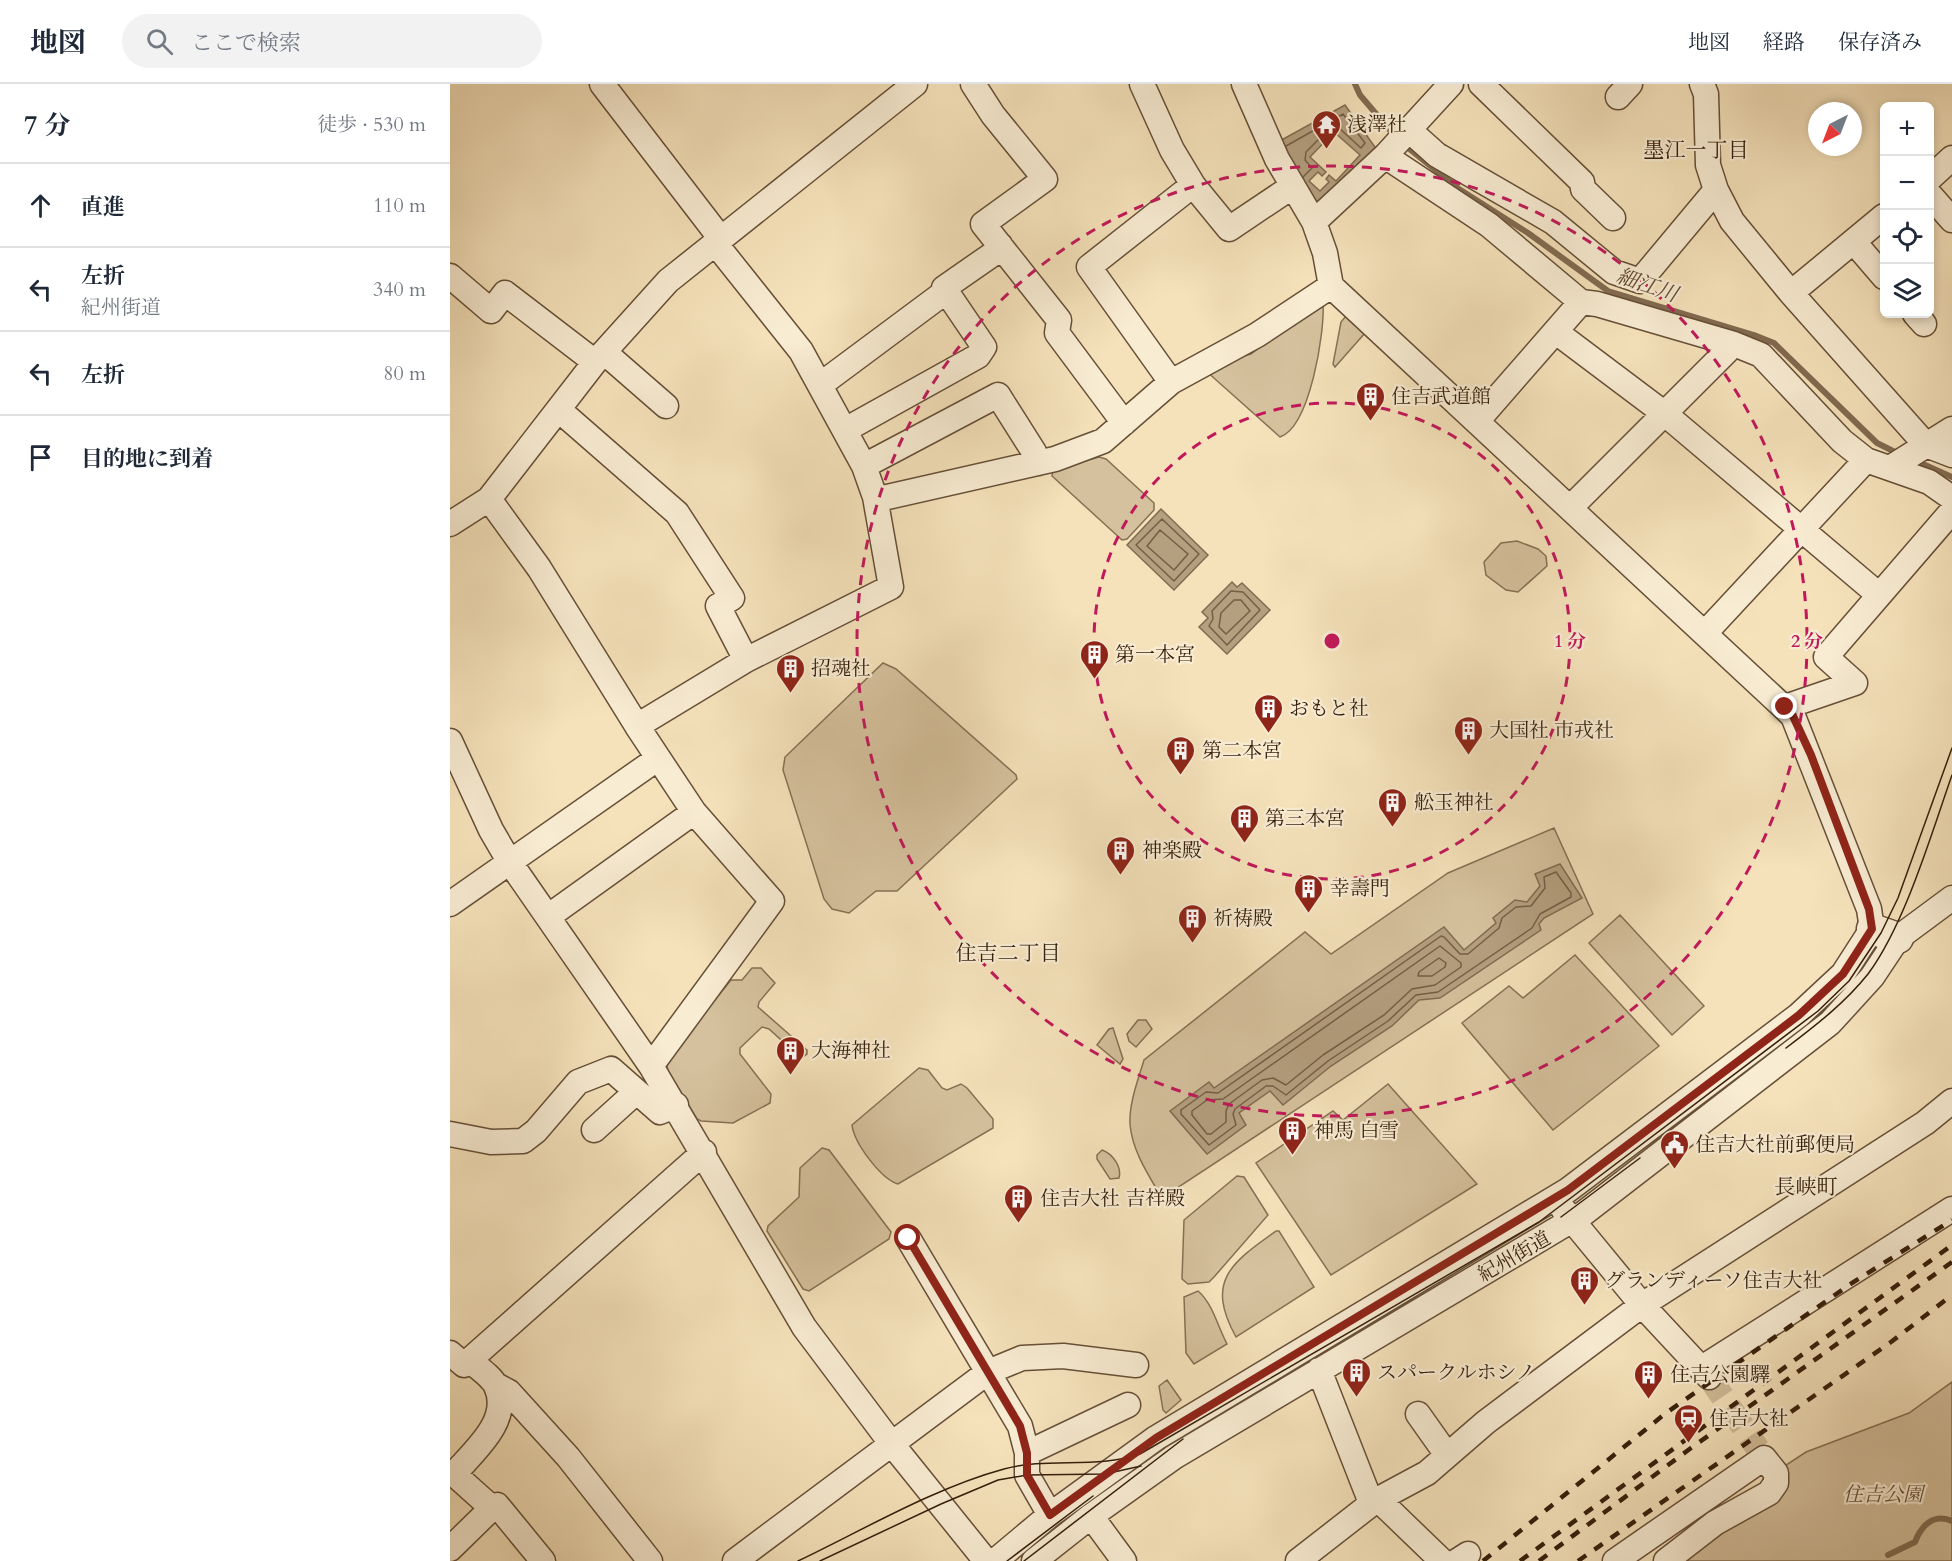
<!DOCTYPE html>
<html lang="ja">
<meta charset="utf-8">
<style>
body{margin:0;font-family:Cardo,"Noto Serif JP",serif;background:#f2f2f3;color:#1f2937}
.controls{position:absolute;right:18px;top:18px;display:grid;overflow:hidden;border-radius:9px;box-shadow:0 3px 9px #0003}
.controls button{width:54px;height:54px;display:grid;place-items:center;padding:0;border:0;border-bottom:2px solid #e0e1e3;background:#fff;color:#1f2937;font:30px sans-serif}
.compass{position:absolute;left:1358px;top:18px;width:54px;height:54px;border-radius:50%;background:#fff;box-shadow:0 3px 9px #0003;rotate:222deg}
.stop{position:absolute;width:18px;height:18px;margin:-14px;border:4px solid #8f2418;border-radius:50%;background:#fff}
.stop.end{background:#8f2418;border-color:#fff;box-shadow:0 2px 6px #0008}
.list{margin:0;padding:0;list-style:none}
h2{display:flex;justify-content:space-between;align-items:center;height:78px;margin:0;padding:0 24px;font-size:26px}
h2 small{font-size:20px;font-weight:400;color:#747a83}
.list li{display:grid;grid-template-columns:39px 1fr auto;gap:18px;align-items:center;box-sizing:border-box;height:84px;padding:0 24px;border-top:2px solid #e0e1e3}
.list b{display:block;font-size:22px;white-space:nowrap}
.list p{margin:0;font-size:20px;white-space:nowrap;color:#747a83}
.list em{font-size:20px;font-style:normal;color:#747a83}
.icon{flex:none;width:33px;height:33px;fill:none;stroke:currentColor;stroke-width:2;stroke-linecap:round;stroke-linejoin:round}
.map{position:relative;flex:none;width:1502px;height:1477px;overflow:hidden}
header{display:flex;align-items:center;gap:36px;box-sizing:border-box;height:84px;padding:0 30px;background:#fff;border-bottom:2px solid #e0e1e3}
header strong{font-size:28px}
nav{display:flex;gap:33px;margin-inline-start:auto;font-size:21px}
.search{width:420px;height:54px;background:#f2f2f3;display:flex;align-items:center;gap:15px;box-sizing:border-box;padding:0 21px;border-radius:33px;color:#747a83;font-size:22px}
main{display:flex}
aside{flex:1;background:#fff}
.map>svg:first-child{display:block}
.green{fill:#d5c19d;stroke:#867054;stroke-width:1.5}
.water{fill:#b49f7f;stroke:#826b51;stroke-width:1.5;fill-rule:evenodd}
.lines{fill:none;stroke-linecap:round;stroke-linejoin:round}
.shore{stroke:#755e45;stroke-width:1.5}
.stream{stroke:#826b51;stroke-width:6}
.minor-tunnel{stroke:#cfbb98;stroke-width:24;stroke-dasharray:24 12;stroke-linecap:butt}
.minor-casing{stroke:#664f37;stroke-width:27}
.tertiary-casing{stroke:#664f37;stroke-width:33}
.minor{stroke:#f8ecd3;stroke-width:24}
.tertiary{stroke:#f8ecd3;stroke-width:30}
.tram{stroke:#361e0b;stroke-width:1.5}
.rail{stroke:#361e0b;stroke-width:4.5;stroke-dasharray:10 10;stroke-linecap:butt}
.route{stroke:#8f2418;stroke-width:8}
.ring{fill:none;stroke:#c2185b;stroke-width:3;stroke-dasharray:10 8}
.labels{text-anchor:middle;stroke-width:4.5;stroke-linejoin:round;paint-order:stroke}
.poi-label{font-size:20px;fill:#361e0b;stroke:#f8ecd3;text-anchor:start}
.street-label{font-size:20px;fill:#361e0b;stroke:#f8ecd3}
.park-label{font-size:20px;font-style:italic;fill:#664f37;stroke:#f8ecd3}
.neighbourhood-label{font-size:21px;fill:#361e0b;stroke:#f8ecd3}
.water-label{font-size:21px;font-style:italic;fill:#624b34;stroke:#f8ecd3}
.centre{fill:#c2185b;stroke:#f8ecd3;stroke-width:3}
.ring-label{font-size:18px;text-anchor:middle;font-weight:bold;fill:#c2185b;stroke:#f8ecd3;stroke-width:4.5;stroke-linejoin:round;paint-order:stroke}
</style>
<header>
<strong>地図</strong>
<div class="search"><svg class="icon" aria-label="search" viewBox="0 0 24 24"><circle cx="10" cy="10" r="6"/><path d="M15 15l6 6"/></svg>ここで検索</div>
<nav><a>地図</a><a>経路</a><a>保存済み</a></nav>
</header>
<main>
<aside>
<h2>7 分<small>徒歩 · 530 m</small></h2>
<ul class="list">
<li><svg class="icon" aria-label="ahead" viewBox="0 0 24 24"><path d="M12 20V5M6 11l6-6 6 6"/></svg><div><b>直進</b></div><em>110 m</em></li>
<li><svg class="icon" aria-label="left" viewBox="0 0 24 24"><path d="M17 20v-9H6M10 6l-5 5 5 5"/></svg><div><b>左折</b><p>紀州街道</p></div><em>340 m</em></li>
<li><svg class="icon" aria-label="left" viewBox="0 0 24 24"><path d="M17 20v-9H6M10 6l-5 5 5 5"/></svg><div><b>左折</b></div><em>80 m</em></li>
<li><svg class="icon" aria-label="arrive" viewBox="0 0 24 24"><path d="M6 21V4h12l-3 4 3 4H6"/></svg><div><b>目的地に到着</b></div></li>
</ul>
</aside>
<div class="map">
<svg width="1502" height="1477" viewBox="0 0 1502 1477">
<rect width="100%" height="100%" fill="#f5e2bb"/>
<filter id="stains"><feTurbulence type="fractalNoise" baseFrequency=".00333" numOctaves="4"/><feColorMatrix values="0 0 0 0 .2 0 0 0 0 .09 0 0 0 0 .02 0 0 0 .5 -.17"/></filter>
<radialGradient id="worn" r=".72"><stop offset=".6" stop-color="#630" stop-opacity="0"/><stop offset="1" stop-color="#630" stop-opacity=".3"/></radialGradient>
<path class="green" d="M870 216 873 219C875 248 860 343 830 353L756 287 775 277 801 270Z
M896 232 915 249 885 283 883 280 891 238Z
M649 373 656 375 704 419V426L677 455 672 456 602 392 603 386Z
M1067 457 1088 465 1096 472 1097 482 1068 508 1056 506 1036 491 1034 478 1051 459Z
M433 579 446 585 566 691 567 695 447 807H426L399 829 382 825 374 815 333 686 335 673Z
M1104 744 1143 830 712 1114C699 1092 682 1067 680 1040 679 1019 688 996 694 976L855 848 881 870 998 789Z
M1170 831 1254 922 1222 951 1139 859Z
M1125 871 1209 962 1103 1046 1012 939 1059 902 1073 914Z
M302 884H311L325 899 309 918 308 923 357 966V970L351 974 319 945 312 943 290 964V970L321 1010 320 1019 283 1039 251 1037 247 1035 218 987 216 976 281 896H292Z
M688 936H696L702 945 686 963 679 957 677 950Z
M663 944 673 975 670 980 647 961 659 945Z
M469 984 478 986 492 1004 497 1006 511 1000 517 1004 543 1035V1044L448 1100C431 1095 404 1059 402 1041Z
M938 1000 1027 1100 881 1191 806 1079 883 1027 893 1036Z
M372 1064 379 1066 441 1148 439 1155 359 1207 353 1205 317 1147 318 1142 349 1113 350 1084Z
M652 1066C663 1070 672 1083 669 1094L660 1095 647 1075V1071Z
M787 1092 794 1093 818 1131 764 1193 759 1198 738 1200 732 1195 734 1136Z
M826 1147H829L864 1203 786 1253C755 1197 781 1179 826 1147Z
M748 1207C763 1220 767 1241 777 1260L744 1280 736 1269 734 1213Z
M717 1296 731 1316 716 1329 713 1326 709 1302Z
M1502 1298V1477H1231L1333 1383 1356 1368 1459 1329Z"/>
<path class="water" d="M895 21 927 66 869 123 826 59ZM884 48 910 71 886 97 879 91 876 95 879 98 870 107 859 97 868 88 872 92 876 88 860 73Z
M711 425 758 471 724 506 677 461Z
M782 498 787 503 792 499 820 526 777 570 749 543 758 534 752 528Z
M1110 780 1132 814 1094 834 1089 840 1091 846 990 914 969 916 942 942 881 982 833 1021 820 1007 789 1029 796 1041 757 1070 720 1027 759 998 764 1004 994 843 1014 866 1046 839 1043 834 1065 816 1077 818 1090 802 1085 790Z"/>
<g class="lines">
<path class="shore" d="M836 62 893 30 915 59 911 64 888 43H881L856 68 855 76 862 84 853 93
M712 435 749 470 724 497 686 461Z
M710 446 738 470 724 486 697 462Z
M781 507 793 508 810 526 777 561 759 542 763 535 762 527Z
M784 516H791L800 527 776 550 769 543 771 529Z
M1106 788 1121 809V813L1090 830 1082 844 988 908 966 911 938 937 878 977 836 1011 823 1002H816L785 1025 783 1030 786 1041 759 1061 731 1030V1026L756 1008 768 1009 991 852 994 853 1010 870H1018L1049 844 1052 834 1066 823 1081 822 1095 804 1094 793Z
M990 862 1011 879V883L985 901 962 905 934 931 873 971 836 1001 823 994 812 996 779 1020 776 1027V1038L761 1050H757L742 1031V1027L757 1016 773 1015Z
M989 874 996 879 995 883 982 892H968L969 888Z"/>
<path class="stream" d="M905 0 910 11 945 52
M952 59 1009 105 1078 149 1158 207 1304 251 1324 259 1427 359 1449 370
M1464 376 1502 393
M1438 1471 1465 1458C1471 1442 1483 1429 1502 1437"/>
<path class="minor-tunnel" d="M1259 1293 1308 1365"/>
<defs>
<path id="minor" d="M152 0 271 155
M523 0 543 31 595 95 533 140 609 236 607 249 674 339
M692 0 722 66 743 101 639 183 721 298
M1031 0 1132 98 1133 105 1163 134
M1252 0 1256 10 1258 81 1266 106 1282 137 1341 209 1476 361 1502 371
M1168 13 1180 0
M959 46 987 71 1103 138 1164 188 1190 197 1266 106
M935 72 1039 141 1131 218 1147 220 1284 260 1311 271 1392 357 1416 376 1479 398 1502 414
M1480 94 1502 74
M743 101 779 145 843 102
M1480 111 1502 136
M864 138 935 72 1001 0
M1404 158 1434 193
M0 192 41 227 55 209 145 278
M1341 209 1434 132
M1465 230 1474 240
M1106 248 1215 330 1429 511
M154 268 216 322
M370 301 495 208
M109 326 227 429 282 514 268 522 296 576
M1028 336 1131 218
M395 346 528 272 534 263 494 204 543 170 550 161
M414 382 548 311 584 368 588 379
M1440 384 1502 345
M425 413 433 414 605 375 653 357 721 298 807 251 881 202
M39 415 89 484 187 642 244 728 322 817 201 982
M1121 423 1277 267
M0 440 39 415 145 278 218 197 465 0
M1255 549 1416 376
M1335 623 1405 599 1376 573 1502 427
M187 642 296 576 441 503 425 413 414 382 351 267 265 159
M0 657 41 746 59 777 201 982 354 1243 441 1359 536 1477
M0 820 207 675
M99 832 244 728
M144 1046 186 1008
M0 1050 41 1058 73 1057 86 1047 128 998 161 985 210 1028 226 1021
M1113 1125 1192 1221 1259 1293
M458 1154 570 1342 577 1369V1391L600 1431
M0 1269 14 1281 254 1068
M1252 1284 1502 1125
M869 1286 918 1411 935 1422 992 1477
M46 1301 59 1308 118 1373 200 1477
M968 1330 997 1371
M577 1369 678 1321
M47 1421 93 1477
M641 1432 674 1477
M0 1465 42 1424 4 1390C24 1367 62 1336 46 1302 42 1293 27 1283 19 1276
M285 1477 538 1288 572 1274 613 1272 686 1281
M545 1477 600 1431 706 1354 1118 1106 1349 931 1393 890 1422 845 1419 825 1343 632 881 202 875 169 864 138 827 75 794 0
M584 1477 641 1432 724 1373 1134 1129 1380 939 1422 893 1448 854 1502 814
M848 1477 925 1417 977 1389 1036 1338 1192 1221 1475 1039 1502 1017
M1007 1477 1018 1470
M1165 1477 1314 1374 1326 1389V1399L1319 1409 1265 1439 1216 1477"/>
<path id="tertiary" d="M1422 845 1448 854"/>
</defs>
<use href="#minor" class="minor-casing"/>
<use href="#tertiary" class="tertiary-casing"/>
<use href="#minor" class="minor"/>
<use href="#tertiary" class="tertiary"/>
<path class="tram" d="M1336 964C1365 942 1395 919 1418 890 1455 840 1481 751 1502 691
M1111 1133 1190 1074
M348 1477C413 1446 484 1404 554 1385 598 1373 647 1385 690 1370L1089 1138 1368 927 1399 897 1431 849 1448 814 1502 664
M370 1477 491 1420 548 1396 577 1391 655 1390 691 1382
M557 1477 643 1412
M574 1477 733 1355"/>
<path class="rail" d="M1033 1477 1216 1329 1402 1199 1502 1136
M1070 1477 1502 1161
M1089 1477 1241 1364 1502 1178
M1128 1477 1441 1258 1502 1211"/>
</g>
<g class="lines">
<path class="route" d="M458 1154 570 1342 577 1369V1391L600 1431 706 1354 1118 1106 1349 931 1393 890 1422 845 1419 825 1361 671 1343 632 1335 623"/>
</g>
<g class="ring">
<circle cx="882" cy="557" r="238"/>
<circle cx="882" cy="557" r="475"/>
</g>
<defs>
<symbol id="temple-pin" viewBox="-11 -11 22 30"><path d="M0 17L-7.5 6A9.5 9.5 0 1 1 7.5 6Z" fill="#8f2418" stroke="#f8ecd3"/><path d="M0-6L5-2H3V0L6.5 2.5H4V6H1.5V3h-3V6H-4V2.5H-6.5L-3 0V-2H-5Z" fill="#fff"/></symbol>
<symbol id="building-pin" viewBox="-11 -11 22 30"><path d="M0 17L-7.5 6A9.5 9.5 0 1 1 7.5 6Z" fill="#8f2418" stroke="#f8ecd3"/><path d="M-4-6H4V6H1V3H-1V6H-4ZM-2.5-4.3h1.7v1.8h-1.7ZM.8-4.3h1.7v1.8H.8ZM-2.5-1h1.7V.8h-1.7ZM.8-1h1.7V.8H.8Z" fill="#fff"/></symbol>
<symbol id="civic-pin" viewBox="-11 -11 22 30"><path d="M0 17L-7.5 6A9.5 9.5 0 1 1 7.5 6Z" fill="#8f2418" stroke="#f8ecd3"/><path d="M-.6-6.5H3V-4.5H.6V-3L4-1V1h2V6H-6V1h2V-1L-.6-3ZM-1.2 2.5V6h2.4V2.5Z" fill="#fff"/></symbol>
<symbol id="station-pin" viewBox="-11 -11 22 30"><path d="M0 17L-7.5 6A9.5 9.5 0 1 1 7.5 6Z" fill="#8f2418" stroke="#f8ecd3"/><path d="M-3-6H3Q5-6 5-4V2Q5 4 3 4L4.5 6H3L1.5 4h-3L-3 6H-4.5L-3 4Q-5 4-5 2V-4Q-5-6-3-6ZM-3.5-4v3h7v-3ZM-3.5 1v1.5H-2V1ZM2 1v1.5H3.5V1Z" fill="#fff"/></symbol>
</defs>
<g fill-rule="evenodd">
<use href="#temple-pin" x="860" y="24" width="33" height="45"/>
<use href="#building-pin" x="904" y="296" width="33" height="45"/>
<use href="#building-pin" x="628" y="554" width="33" height="45"/>
<use href="#building-pin" x="324" y="568" width="33" height="45"/>
<use href="#building-pin" x="802" y="608" width="33" height="45"/>
<use href="#building-pin" x="1002" y="630" width="33" height="45"/>
<use href="#building-pin" x="714" y="650" width="33" height="45"/>
<use href="#building-pin" x="926" y="702" width="33" height="45"/>
<use href="#building-pin" x="778" y="718" width="33" height="45"/>
<use href="#building-pin" x="654" y="750" width="33" height="45"/>
<use href="#building-pin" x="842" y="788" width="33" height="45"/>
<use href="#building-pin" x="726" y="818" width="33" height="45"/>
<use href="#building-pin" x="324" y="950" width="33" height="45"/>
<use href="#building-pin" x="826" y="1030" width="33" height="45"/>
<use href="#civic-pin" x="1208" y="1044" width="33" height="45"/>
<use href="#building-pin" x="552" y="1098" width="33" height="45"/>
<use href="#building-pin" x="1118" y="1180" width="33" height="45"/>
<use href="#building-pin" x="890" y="1272" width="33" height="45"/>
<use href="#building-pin" x="1182" y="1274" width="33" height="45"/>
<use href="#station-pin" x="1222" y="1318" width="33" height="45"/>
</g>
<g class="labels">
<g class="poi-label">
<text x="897" y="47">浅澤社</text>
<text x="941" y="319">住吉武道館</text>
<text x="665" y="577">第一本宮</text>
<text x="361" y="591">招魂社</text>
<text x="839" y="631">おもと社</text>
<text x="1039" y="653">大国社 市戎社</text>
<text x="752" y="673">第二本宮</text>
<text x="964" y="725">舩玉神社</text>
<text x="815" y="741">第三本宮</text>
<text x="692" y="773">神楽殿</text>
<text x="880" y="811">幸壽門</text>
<text x="763" y="841">祈祷殿</text>
<text x="361" y="973">大海神社</text>
<text x="864" y="1053">神馬 白雪</text>
<text x="1245" y="1067">住吉大社前郵便局</text>
<text x="590" y="1121">住吉大社 吉祥殿</text>
<text x="1155" y="1203">グランディーソ住吉大社</text>
<text x="927" y="1295">スパークルホシノ</text>
<text x="1220" y="1297">住吉公園驛</text>
<text x="1259" y="1341">住吉大社</text>
</g>
<g class="street-label">
<text transform="translate(1064 1172) rotate(-30)" y="7">紀州街道</text>
</g>
<g class="park-label">
<text x="1433" y="1417">住吉公園</text>
</g>
<g class="neighbourhood-label">
<text x="1246" y="73">墨江一丁目</text>
<text x="558" y="876">住吉二丁目</text>
<text x="1356" y="1110">長峡町</text>
</g>
<g class="water-label">
<text transform="translate(1197 201) rotate(19)" y="7">細江川</text>
</g>
</g>
<circle cx="882" cy="557" r="9" class="centre"/>
<g class="ring-label">
<text x="1120" y="563">1 分</text>
<text x="1357" y="563">2 分</text>
</g>
<rect width="100%" height="100%" filter="url(#stains)"/>
<rect width="100%" height="100%" fill="url(#worn)"/>
</svg>
<div class="controls">
<button>+</button>
<button>−</button>
<button><svg class="icon" aria-label="locate" viewBox="0 0 24 24"><circle cx="12" cy="12" r="6"/><path d="M12 2v4M12 18v4M2 12h4M18 12h4"/></svg></button>
<button><svg class="icon" aria-label="layers" viewBox="0 0 24 24"><path d="M12 4l9 5-9 5-9-5zM3 14l9 5 9-5"/></svg></button>
</div>
<svg class="compass" viewBox="-18 -18 36 36"><path d="M0-13l5 13h-10z" fill="#e53935"/><path d="M0 13l5-13h-10z" fill="#747a83"/></svg>
<div class="stop" style="left:458px;top:1154px"></div>
<div class="stop end" style="left:1335px;top:623px"></div>
</div>
</main>
